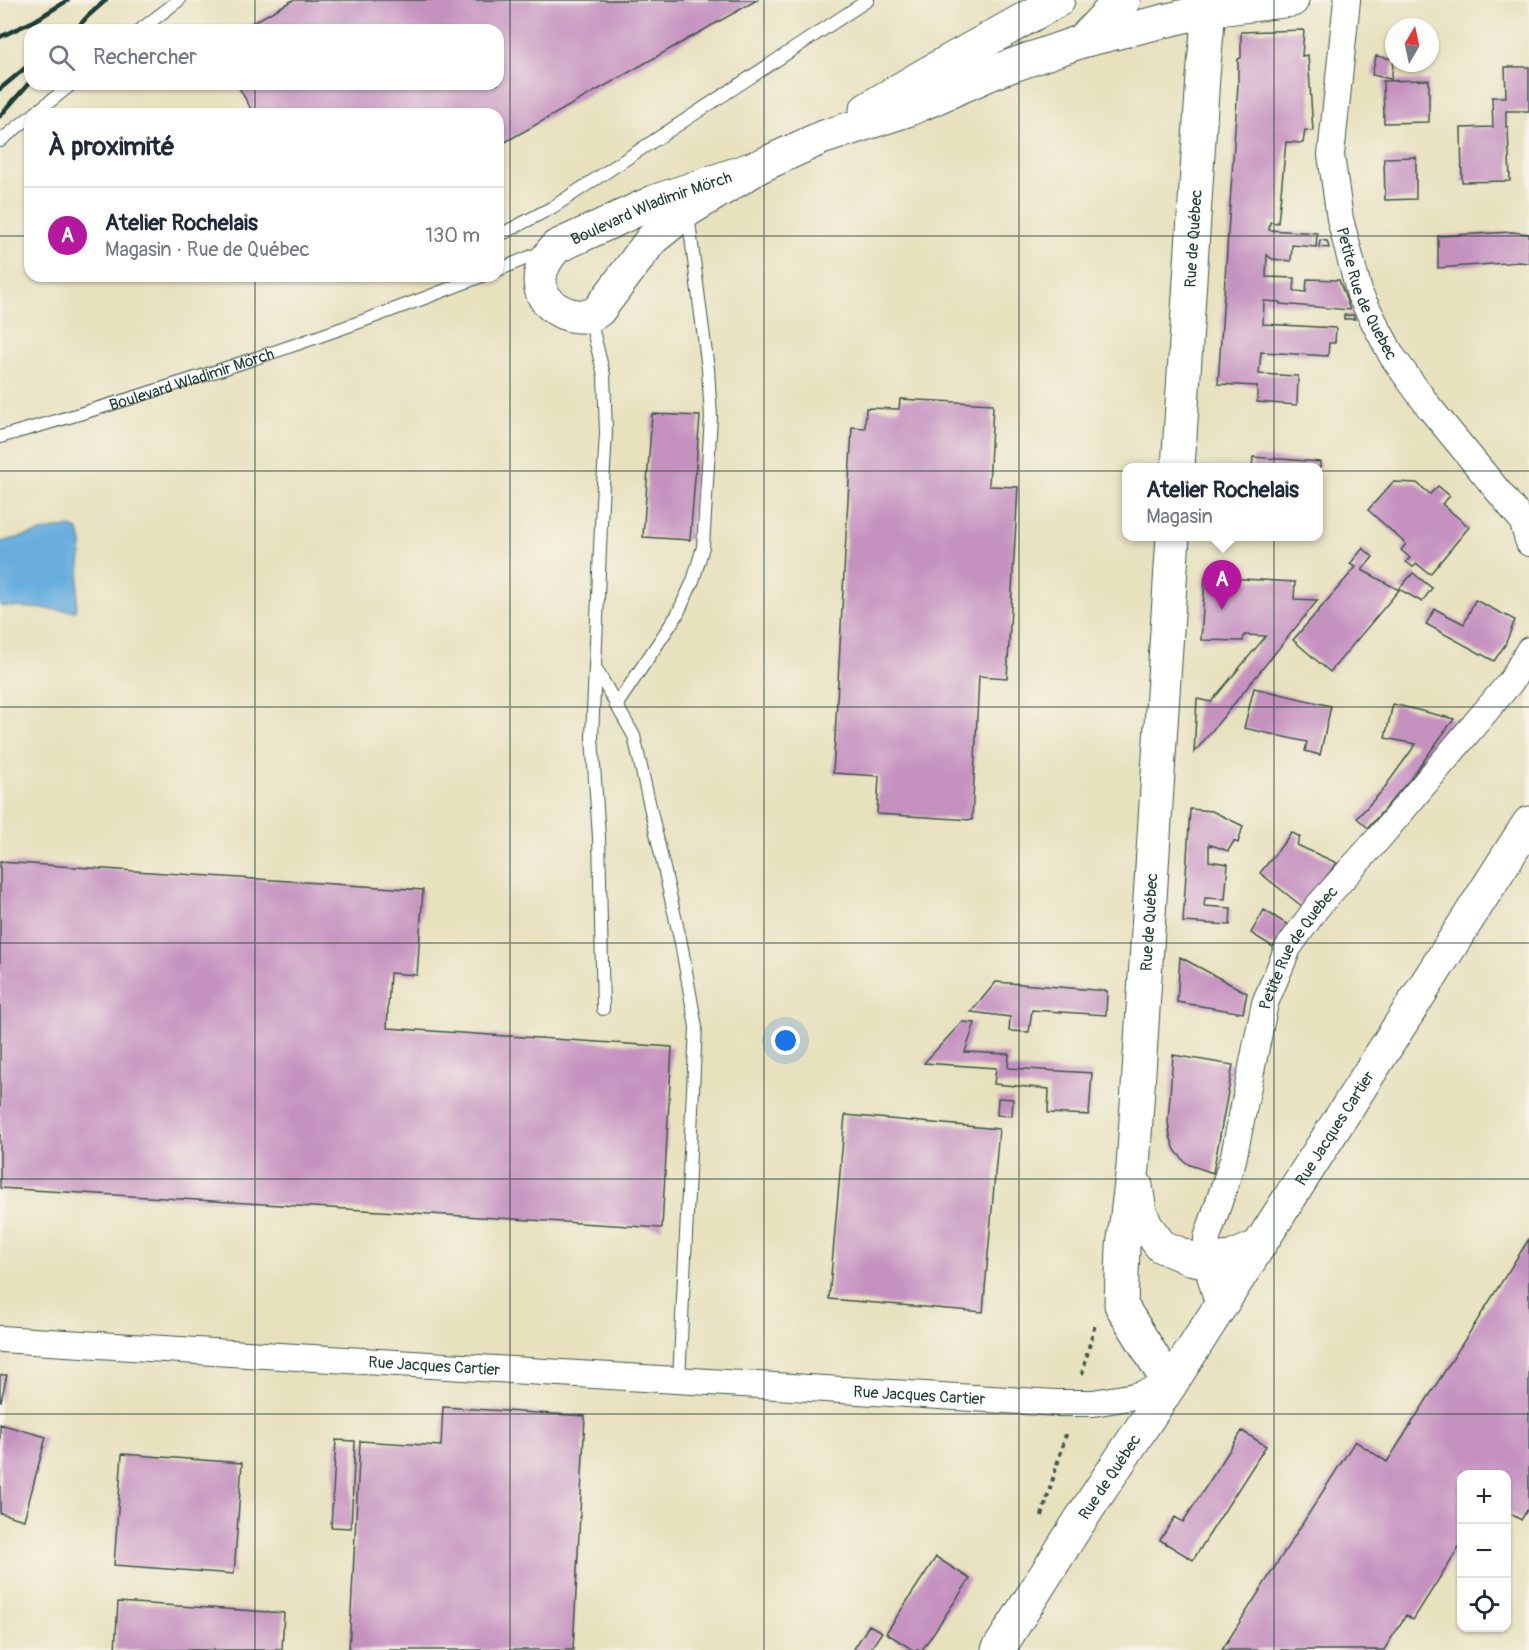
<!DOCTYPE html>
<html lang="fr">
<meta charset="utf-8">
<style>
body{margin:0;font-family:Pangolin,sans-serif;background:#f2f2f3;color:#1f2937}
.controls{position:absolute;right:18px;bottom:18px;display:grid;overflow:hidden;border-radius:12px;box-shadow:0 2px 4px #0004}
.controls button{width:54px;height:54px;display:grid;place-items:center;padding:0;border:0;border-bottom:2px solid #e0e1e3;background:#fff;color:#1f2937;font:30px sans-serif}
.compass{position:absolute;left:1385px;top:18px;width:54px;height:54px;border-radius:50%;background:#fff;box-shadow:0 2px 4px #0004;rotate:9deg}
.you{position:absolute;left:786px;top:1041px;width:21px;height:21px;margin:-15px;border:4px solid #fff;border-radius:50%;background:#1a73e8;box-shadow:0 0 0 9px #1a73e833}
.badge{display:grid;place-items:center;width:39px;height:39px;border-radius:50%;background:#b5179e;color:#fff;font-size:20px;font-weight:700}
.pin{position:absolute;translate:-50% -50px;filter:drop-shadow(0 2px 3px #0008)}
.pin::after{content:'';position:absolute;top:32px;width:21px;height:18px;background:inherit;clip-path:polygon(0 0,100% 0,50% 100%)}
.popup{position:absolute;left:1122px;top:463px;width:201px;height:78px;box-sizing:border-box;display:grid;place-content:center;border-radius:12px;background:#fff;filter:drop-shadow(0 2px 4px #0005);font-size:20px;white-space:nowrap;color:#747a83}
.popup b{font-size:22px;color:#1f2937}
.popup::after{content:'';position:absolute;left:50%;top:100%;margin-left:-12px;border:12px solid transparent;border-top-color:#fff}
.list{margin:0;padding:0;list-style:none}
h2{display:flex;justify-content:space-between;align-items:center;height:78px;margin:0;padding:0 24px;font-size:26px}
h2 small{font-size:20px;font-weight:400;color:#747a83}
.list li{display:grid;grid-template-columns:39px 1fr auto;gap:18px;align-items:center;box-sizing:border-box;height:96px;padding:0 24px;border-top:2px solid #e0e1e3}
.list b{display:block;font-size:22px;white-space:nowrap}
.list p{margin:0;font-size:20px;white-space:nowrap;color:#747a83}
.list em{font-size:20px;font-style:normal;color:#747a83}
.icon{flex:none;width:33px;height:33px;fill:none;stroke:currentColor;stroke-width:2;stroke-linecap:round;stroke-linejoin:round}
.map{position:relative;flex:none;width:1529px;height:1650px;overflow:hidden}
.search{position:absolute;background:#fff;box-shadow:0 2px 4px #0004;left:24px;top:24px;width:480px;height:66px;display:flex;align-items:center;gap:15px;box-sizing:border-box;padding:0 21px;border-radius:18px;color:#747a83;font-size:22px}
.panel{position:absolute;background:#fff;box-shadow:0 2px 4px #0004;left:24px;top:108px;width:480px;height:174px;border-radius:18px}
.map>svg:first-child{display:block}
.water{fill:#68adde;stroke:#447589;stroke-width:1.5}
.building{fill:#c592c0}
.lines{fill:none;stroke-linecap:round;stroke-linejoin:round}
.lane-casing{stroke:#3d5649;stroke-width:14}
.street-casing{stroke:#3d5649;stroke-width:28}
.secondary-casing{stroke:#3d5649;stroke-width:35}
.path{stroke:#3d5649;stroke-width:4;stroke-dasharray:4.5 4.5;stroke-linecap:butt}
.lane{stroke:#fff;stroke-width:12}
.street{stroke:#fff;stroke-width:26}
.secondary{stroke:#fff;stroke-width:33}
.rail{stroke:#1f3d34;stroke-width:4.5}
.grid{fill:none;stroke:#1f3d34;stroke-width:1.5;stroke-opacity:0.55}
.labels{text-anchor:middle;stroke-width:5;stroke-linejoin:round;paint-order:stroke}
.street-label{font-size:16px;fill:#1f3d34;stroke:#f7f3e8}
</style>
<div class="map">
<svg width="1529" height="1650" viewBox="0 0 1529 1650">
<rect width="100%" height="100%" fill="#f7f3e8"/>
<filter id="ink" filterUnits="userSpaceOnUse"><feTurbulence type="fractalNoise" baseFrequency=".0167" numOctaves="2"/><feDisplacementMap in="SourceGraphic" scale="12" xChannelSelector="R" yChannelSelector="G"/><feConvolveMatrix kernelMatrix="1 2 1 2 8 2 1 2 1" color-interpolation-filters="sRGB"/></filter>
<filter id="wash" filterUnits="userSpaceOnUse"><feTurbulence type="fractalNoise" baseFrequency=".008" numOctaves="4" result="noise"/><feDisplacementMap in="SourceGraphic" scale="24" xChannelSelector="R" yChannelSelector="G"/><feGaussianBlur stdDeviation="1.35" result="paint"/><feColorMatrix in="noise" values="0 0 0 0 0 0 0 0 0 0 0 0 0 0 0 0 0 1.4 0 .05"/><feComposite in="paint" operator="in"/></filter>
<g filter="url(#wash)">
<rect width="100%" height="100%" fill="#e7e1be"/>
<path class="water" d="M71 527 79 531 82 544 76 611 0 606V542L59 528Z"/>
<g id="blocks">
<path class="building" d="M293 0H757L498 146V114H254L237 84H498V30H240Z
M1304 30 1302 56 1308 55 1313 131 1305 130 1303 143 1286 142 1278 223 1270 222 1269 230 1317 233 1316 247 1292 245 1291 261 1272 259 1267 255 1266 277 1295 278 1294 291 1306 292 1307 279 1339 280 1350 310 1280 304V302L1264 301 1263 324 1336 328 1335 343H1329L1328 356 1261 352 1259 374 1298 376 1297 405 1257 402V386L1218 384 1238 84V59L1241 58V32Z
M1376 56 1394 59 1391 79 1372 75Z
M1505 67H1529V111H1506V127H1508L1510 181 1462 182 1461 128 1493 127 1492 97H1506Z
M1429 80V122L1384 123 1383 81Z
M1416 157V199L1385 200 1384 158Z
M1512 232 1529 234V263L1519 262 1438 268V236Z
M1320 240 1327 241 1329 248 1319 247Z
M1344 315H1353L1355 319H1344Z
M900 399 993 404 989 486 1018 487 1007 678 979 676 972 820 877 814 879 776 833 773 852 427 865 428 866 408 899 409Z
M652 414 700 416 690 540 643 537Z
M1253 457 1320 462V468H1252Z
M1393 482 1417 483 1430 494 1438 486 1450 496 1442 504 1469 527 1430 574 1417 564 1413 567 1406 562 1410 558 1401 550 1406 544 1368 510Z
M1363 548 1373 557 1362 570 1399 590 1330 672 1293 640 1356 567 1350 564Z
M1413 573 1432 588 1422 602 1399 589Z
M1205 577 1295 582 1294 599 1318 600 1194 753 1197 699 1211 702 1266 636 1244 635 1243 641 1201 640Z
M1475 600 1515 620 1505 645 1494 661 1426 624 1435 609 1464 624Z
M1254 688 1331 706 1320 755 1305 751 1307 742 1244 728Z
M1393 704 1454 719 1411 778 1368 828 1357 818 1382 791 1416 744 1385 738Z
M1190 809 1212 811 1243 826 1238 843 1234 841 1228 851 1209 844V861L1228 864 1225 899 1205 898 1204 906 1231 908 1230 925 1183 922Z
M1291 832 1300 837 1297 845 1337 863 1303 907 1260 873 1286 840Z
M0 862 423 890 417 975 390 973 387 1028 672 1047 662 1228 0 1188Z
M1264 910 1288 925 1273 947 1251 933Z
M1180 957 1247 993 1243 1013 1177 1002Z
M996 982 1107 991 1106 1015 1032 1010 1029 1032 1009 1031 1010 1017 971 1012Z
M962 1022 975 1023 965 1052 1009 1054 1008 1068 1092 1073 1089 1115 1048 1113 1049 1089 994 1084 996 1068 924 1063Z
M1173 1055 1233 1065 1213 1173 1190 1165 1184 1161 1175 1150 1170 1136 1168 1122Z
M998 1098 1013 1099 1012 1116 997 1115Z
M845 1115 999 1129 983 1312 829 1299Z
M1529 1239V1507L1521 1520 1506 1511V1474H1461V1544L1413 1620 1406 1615 1384 1650H1222L1355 1441 1387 1462Z
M0 1375H7L1 1401H0Z
M443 1407 585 1416 573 1650H349L360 1441 441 1446Z
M0 1424 46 1437 24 1520 0 1513Z
M1242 1431 1266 1446 1193 1560 1160 1540 1175 1517 1183 1522Z
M336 1440 355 1441 351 1528 331 1527Z
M122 1454 242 1463 234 1574 114 1565Z
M936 1557 970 1579 922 1650H913L886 1633Z
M118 1602 284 1613 282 1650H115Z
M869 1625 882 1632 870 1650H855L854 1649Z"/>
</g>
</g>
<g filter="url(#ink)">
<use href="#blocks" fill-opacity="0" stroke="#3d5649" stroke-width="1.5"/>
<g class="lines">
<defs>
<g id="lane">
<path d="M140 30 179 0"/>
<path d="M34 114 72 84"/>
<path d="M0 141 30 117"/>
<path d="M498 236 553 207 868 0"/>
<path d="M498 270 544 251"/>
<path d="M588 318 593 331 604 375 606 433 602 502 592 737 599 837 603 1009"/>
<path id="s1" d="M0 437C163 391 324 338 482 276"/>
<path d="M595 667 634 736 681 943 696 1027 679 1381"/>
<path d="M616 706 677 615 693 581 703 547 711 417 708 369 688 214"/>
</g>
<g id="street">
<path id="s2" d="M1347 0 1331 155 1340 219 1360 295 1392 356 1429 407 1522 520 1529 543"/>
<path id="s3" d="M1219 1307 1206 1261 1207 1238 1233 1160 1265 1003 1288 948 1317 907 1378 839 1512 680 1529 650"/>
<path id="s4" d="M0 1339 1056 1403H1093L1135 1396 1170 1385"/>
</g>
<g id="secondary">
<path d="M1082 41 1113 8 1124 0"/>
<path d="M866 110C928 71 994 37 1058 0"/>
<path id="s5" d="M760 166 688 210 652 239 599 310C596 312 594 314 591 315 587 317 582 316 577 316 558 314 540 301 540 280 540 267 548 256 556 247L656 201 760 166 821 138 910 109 999 70 1082 41 1209 10 1292 0"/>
<path id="s6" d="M1178 468 1203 76 1209 10 1206 0"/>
<path d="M1136 1186 1140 1211 1146 1226 1161 1246 1189 1258 1206 1261 1231 1258 1257 1247"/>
<path id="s7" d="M1170 1385 1121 1305 1123 1247 1133 1167 1173 536"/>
<path id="s8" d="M998 1650 1079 1522 1170 1385 1529 823"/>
</g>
</defs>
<use href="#lane" class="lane-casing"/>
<use href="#street" class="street-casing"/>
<use href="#secondary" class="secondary-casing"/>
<path class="path" d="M1082 1374 1095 1324
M1042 1516 1067 1431"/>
<use href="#lane" class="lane"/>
<use href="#street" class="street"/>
<use href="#secondary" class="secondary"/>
<path class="rail" d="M75 30 88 16 106 0
M0 37 36 20 68 0
M0 89 30 64
M0 116 30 82"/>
</g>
</g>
<path class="grid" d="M255 0V30M510 0V1650M764 0V1650M1019 0V1650M1274 0V1650M255 84V114M0 236H30M498 236H1529M255 276V1650M0 471H1529M0 707H1529M0 943H1529M0 1179H1529M0 1414H1529"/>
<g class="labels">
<g class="street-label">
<text dy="6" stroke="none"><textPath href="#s5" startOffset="440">Boulevard Wladimir Mörch</textPath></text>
<text dy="6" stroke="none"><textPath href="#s6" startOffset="230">Rue de Québec</textPath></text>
<text dy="6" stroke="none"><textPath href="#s2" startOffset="300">Petite Rue de Quebec</textPath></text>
<text dy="6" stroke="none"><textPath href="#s1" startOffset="200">Boulevard Wladimir Mörch</textPath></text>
<text dy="6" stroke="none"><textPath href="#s7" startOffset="478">Rue de Québec</textPath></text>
<text dy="6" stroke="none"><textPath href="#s3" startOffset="378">Petite Rue de Quebec</textPath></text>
<text dy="6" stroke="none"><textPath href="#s8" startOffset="621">Rue Jacques Cartier</textPath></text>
<text dy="6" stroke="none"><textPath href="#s4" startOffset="435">Rue Jacques Cartier</textPath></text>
<text dy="6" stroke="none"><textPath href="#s4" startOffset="921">Rue Jacques Cartier</textPath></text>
<text dy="6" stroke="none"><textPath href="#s8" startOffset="206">Rue de Québec</textPath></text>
</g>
</g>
</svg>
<div class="controls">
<button>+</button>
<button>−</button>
<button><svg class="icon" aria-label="locate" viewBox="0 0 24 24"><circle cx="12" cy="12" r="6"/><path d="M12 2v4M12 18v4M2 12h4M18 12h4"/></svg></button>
</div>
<svg class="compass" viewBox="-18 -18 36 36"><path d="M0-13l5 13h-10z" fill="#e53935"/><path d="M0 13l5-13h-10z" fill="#747a83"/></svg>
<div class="you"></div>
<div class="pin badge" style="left:1222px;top:610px">A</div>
<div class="popup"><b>Atelier Rochelais</b>Magasin</div>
<div class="search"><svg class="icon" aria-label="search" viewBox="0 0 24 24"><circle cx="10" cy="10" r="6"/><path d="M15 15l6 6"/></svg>Rechercher</div>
<section class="panel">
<h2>À proximité<small></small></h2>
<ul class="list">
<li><span class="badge">A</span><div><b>Atelier Rochelais</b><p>Magasin · Rue de Québec</p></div><em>130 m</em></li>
</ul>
</section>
</div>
